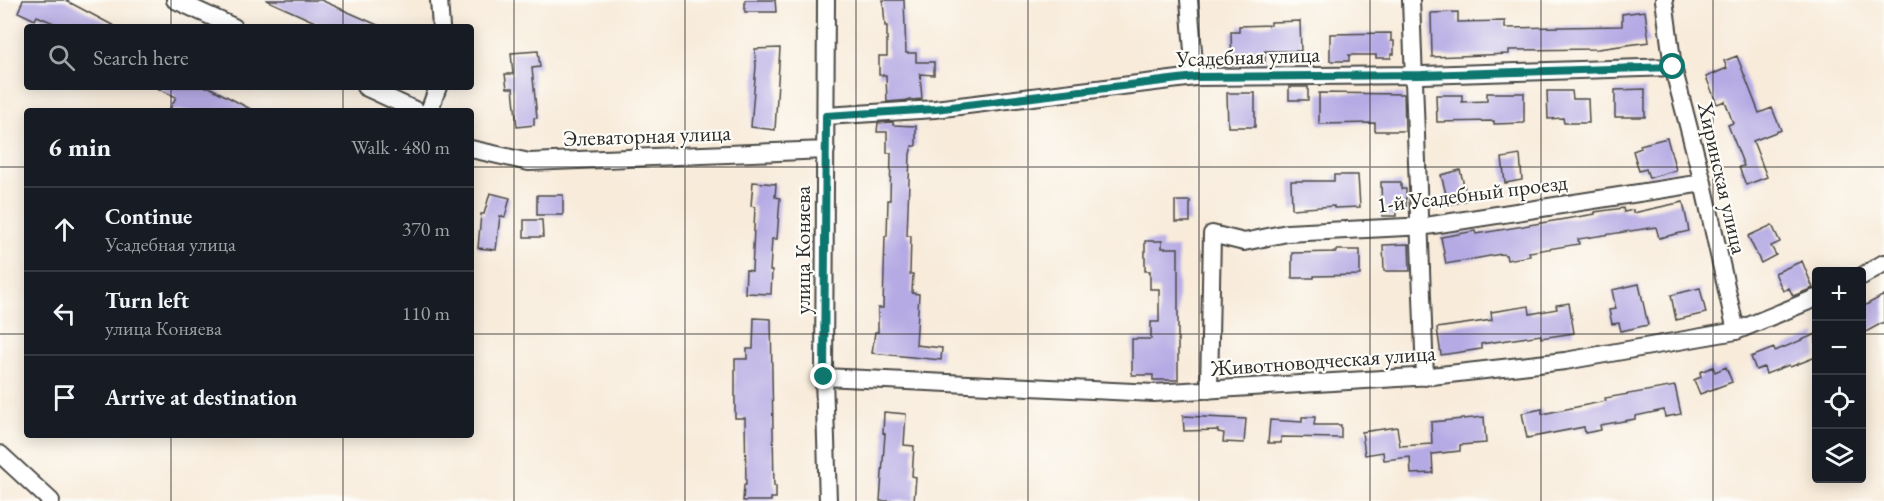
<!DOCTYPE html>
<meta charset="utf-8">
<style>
body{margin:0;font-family:"EB Garamond",serif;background:#20242c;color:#f1f3f6}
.controls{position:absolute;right:18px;bottom:18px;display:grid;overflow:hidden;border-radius:6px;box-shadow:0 3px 15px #0003}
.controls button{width:54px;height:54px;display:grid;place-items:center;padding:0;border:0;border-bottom:2px solid #363941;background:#171b24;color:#f1f3f6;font:30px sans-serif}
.stop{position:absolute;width:18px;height:18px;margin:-14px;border:4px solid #0f766e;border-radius:50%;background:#fff}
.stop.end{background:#0f766e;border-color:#fff;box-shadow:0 2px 6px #0008}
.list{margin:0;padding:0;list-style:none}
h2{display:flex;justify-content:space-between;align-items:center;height:78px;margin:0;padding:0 24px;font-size:26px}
h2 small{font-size:20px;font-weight:400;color:#9ea1a6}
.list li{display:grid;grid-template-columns:39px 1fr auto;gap:18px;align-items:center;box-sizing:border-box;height:84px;padding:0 24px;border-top:2px solid #363941}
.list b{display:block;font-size:22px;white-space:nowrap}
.list p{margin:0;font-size:20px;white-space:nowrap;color:#9ea1a6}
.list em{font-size:20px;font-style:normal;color:#9ea1a6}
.icon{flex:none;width:33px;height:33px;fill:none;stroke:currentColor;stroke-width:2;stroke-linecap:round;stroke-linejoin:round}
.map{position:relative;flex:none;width:1884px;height:501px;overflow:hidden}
.search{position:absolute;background:#171b24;box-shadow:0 3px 15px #0003;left:24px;top:24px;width:450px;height:66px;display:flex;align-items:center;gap:15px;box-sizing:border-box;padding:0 21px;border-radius:6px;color:#9ea1a6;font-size:22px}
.panel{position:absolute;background:#171b24;box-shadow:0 3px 15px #0003;left:24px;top:108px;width:450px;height:330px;border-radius:6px}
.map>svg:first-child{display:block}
.building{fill:#b5aae4}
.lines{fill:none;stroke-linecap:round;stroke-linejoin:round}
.minor-casing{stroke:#4a4845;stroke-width:20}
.minor{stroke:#fff;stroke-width:16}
.route{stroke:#0f766e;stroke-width:8}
.grid{fill:none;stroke:#2b2b2b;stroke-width:1.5;stroke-opacity:0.55}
.labels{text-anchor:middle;stroke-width:4.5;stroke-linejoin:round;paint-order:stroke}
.street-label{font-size:22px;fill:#2b2b2b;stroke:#fdfcf7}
</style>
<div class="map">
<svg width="1884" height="501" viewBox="0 0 1884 501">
<rect width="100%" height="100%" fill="#fdfcf7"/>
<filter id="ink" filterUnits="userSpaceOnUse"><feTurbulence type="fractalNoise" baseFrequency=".0167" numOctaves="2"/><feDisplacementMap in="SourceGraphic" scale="12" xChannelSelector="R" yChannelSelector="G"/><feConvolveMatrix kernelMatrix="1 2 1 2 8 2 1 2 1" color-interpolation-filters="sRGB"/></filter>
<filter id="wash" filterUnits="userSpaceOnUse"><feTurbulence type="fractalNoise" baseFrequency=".008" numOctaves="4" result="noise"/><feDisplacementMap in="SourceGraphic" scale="24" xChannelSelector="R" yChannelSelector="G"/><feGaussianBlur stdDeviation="1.35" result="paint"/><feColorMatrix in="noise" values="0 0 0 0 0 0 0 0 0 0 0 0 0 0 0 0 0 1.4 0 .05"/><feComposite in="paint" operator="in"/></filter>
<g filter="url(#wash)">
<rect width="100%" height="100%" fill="#f8ebda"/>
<g id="blocks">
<path class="building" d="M23 0H65L116 27H63L37 16 35 20 18 12Z
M266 0H321L382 27H326Z
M745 0H775L776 12H745Z
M883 0H904L906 53H916V62H934V75L920 74 922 99 887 102 886 75H879V56H887V26H885Z
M1645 11 1649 42 1598 49 1509 50V54L1432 57 1431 13 1458 12V22L1505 21V28H1509L1622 26V14Z
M1300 21 1301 51H1265V64L1232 65 1231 32H1239V26L1271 25V22Z
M1391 33V41H1394V54H1391V58H1376V55H1349V61H1330V34Z
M780 48 775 130 751 127 756 66 755 49Z
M538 51 540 67 532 68 537 118H534V125L517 127 513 88H507L505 74H513L511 53Z
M1737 56 1759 113 1772 108 1781 130 1753 141 1767 177 1746 185 1739 167 1744 166 1728 125 1733 123 1725 101 1717 104 1706 77 1727 68 1724 61Z
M155 87H209L254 111H169L176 97Z
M1289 87H1308V100H1289Z
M1645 89V117H1615V90Z
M1547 91H1572L1573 99H1588L1589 123H1564L1563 118 1548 119Z
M1227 93H1255V127H1228Z
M1319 93 1404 94 1405 131H1375V123L1319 124Z
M1487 93H1524V123L1494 124V121L1437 122 1436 95H1462V102L1487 101Z
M893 122V125L916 126V146H912L910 154 907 236H911L910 274H913L912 293 919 294 916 345 942 348 941 360 872 353 875 332H878V308H883L885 236H887L888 200H890L891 153H887V132H877L878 123Z
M1667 138 1676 170 1649 178 1646 169 1639 171 1633 151 1641 148 1640 145Z
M1520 155 1522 180 1505 183 1502 158Z
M1460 170 1468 200 1449 205 1441 175Z
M1334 175H1358L1360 207 1334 208V206L1292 209 1291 181H1334Z
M753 182 776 184 775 197 780 198 777 239H772L770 271H772L771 294 745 293 746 270 752 271 755 207 751 206Z
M1381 182H1401V189H1406V209H1396V216H1382Z
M490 193 510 198 505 217 500 216 496 250 478 248 481 214H484Z
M537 195H563V215H537Z
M1175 201H1190V222H1175Z
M1683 202 1689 231 1659 238 1656 227 1578 239 1579 244 1529 252 1530 256 1507 260 1506 255 1501 254 1446 264 1441 237 1475 231 1476 234 1595 214V212L1623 208 1624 212 1633 210V213Z
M524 220H542L543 237H524Z
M1772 225 1780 242 1771 246 1776 255 1761 263 1748 236Z
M1145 241H1162V248H1178V380H1153V375H1132V339H1151V322H1159V289H1150V271H1145Z
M1409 244 1410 271H1384L1383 245Z
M1336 250H1360V275L1314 276V278H1292V253L1336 252Z
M1802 261 1813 288 1793 296 1789 288 1783 291 1775 273Z
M1639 284 1648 325 1621 331 1619 323 1612 324 1609 310 1616 309 1612 290Z
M1700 288 1706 313 1676 320 1671 295Z
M1884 295V322L1862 334V307Z
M1569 303 1574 333 1541 338V335L1481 344V349L1441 355 1437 328 1492 320 1491 312 1529 306 1530 314 1557 309 1556 305Z
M754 318 771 319 774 486H776V498H771V501H743L744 485H746L745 418H735V359H747V349H753Z
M1816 334V357L1790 367 1789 365 1766 374 1764 367 1756 370 1751 357 1774 348 1775 351Z
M1713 367 1715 372 1726 367 1732 382 1700 394 1694 380 1701 377 1700 372Z
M1675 386 1681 414 1665 417 1664 410 1635 416V419L1600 425 1601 430 1585 433 1584 427 1527 438 1522 413 1542 409V414L1606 401 1605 398Z
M884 412 906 414 904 445 914 446 912 476 916 477 914 501H880L885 434 883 433Z
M1183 416 1246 419 1244 443 1223 442 1224 433 1218 432V430L1184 431Z
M1302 417H1315L1314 425H1341V438L1281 437V443H1268L1270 420 1302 422Z
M1484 417 1486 443 1460 445V451L1432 454 1433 473 1411 474 1410 457 1384 460 1383 452 1365 455 1362 432 1397 427 1400 446 1432 444 1431 422Z"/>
</g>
</g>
<g filter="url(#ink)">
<use href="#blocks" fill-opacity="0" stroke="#4a4845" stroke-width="1.5"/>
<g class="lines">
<defs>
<path id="minor" d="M175 0 234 27
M439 0 441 27
M826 0 824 377 828 501
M1189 0 1195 77
M1411 0 1425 377
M1664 0 1673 67 1703 183 1736 331
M365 87 417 111
M429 111 438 87
M826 116 935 109 1195 77 1422 75 1673 67
M471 149 529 162 826 150
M1862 276 1884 263
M824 377 1154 393 1431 376 1565 361 1736 331 1816 298
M1209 390 1212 234 1244 242 1287 233 1426 226 1703 183
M0 454 51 501"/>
</defs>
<use href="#minor" class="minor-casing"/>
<use href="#minor" class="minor"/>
</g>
</g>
<g class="lines" filter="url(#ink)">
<path class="route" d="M824 377 826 116 935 109 1195 77 1422 75 1673 67"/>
</g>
<path class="grid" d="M171 0V27M343 0V27M514 0V501M685 0V501M856 0V501M1028 0V501M1199 0V501M1370 0V501M1541 0V501M1713 0V501M171 87V111M343 87V111M0 167H27M471 167H1884M0 334H27M471 334H1816M1862 334H1884M171 435V501M343 435V501"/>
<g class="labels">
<g class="street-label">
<text transform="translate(1248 56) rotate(-2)" y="8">Усадебная улица</text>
<text transform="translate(647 135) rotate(-2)" y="8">Элеваторная улица</text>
<text transform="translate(1723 178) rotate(77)" y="8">Хиринская улица</text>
<text transform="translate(1472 193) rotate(-7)" y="8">1-й Усадебный проезд</text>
<text transform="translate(802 250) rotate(-90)" y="8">улица Коняева</text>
<text transform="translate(1323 360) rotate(-4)" y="8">Животноводческая улица</text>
</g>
</g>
</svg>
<div class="controls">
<button>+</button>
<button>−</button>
<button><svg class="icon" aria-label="locate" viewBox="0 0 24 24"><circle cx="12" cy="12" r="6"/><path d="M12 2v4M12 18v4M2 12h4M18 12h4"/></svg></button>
<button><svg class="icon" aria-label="layers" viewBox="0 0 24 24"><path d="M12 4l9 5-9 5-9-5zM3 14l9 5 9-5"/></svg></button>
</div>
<div class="stop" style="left:1673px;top:67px"></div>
<div class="stop end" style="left:824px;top:377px"></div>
<div class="search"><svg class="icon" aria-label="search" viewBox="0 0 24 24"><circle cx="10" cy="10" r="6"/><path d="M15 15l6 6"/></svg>Search here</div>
<section class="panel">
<h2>6 min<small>Walk · 480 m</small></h2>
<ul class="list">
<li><svg class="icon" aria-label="ahead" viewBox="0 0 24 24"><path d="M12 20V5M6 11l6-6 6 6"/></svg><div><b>Continue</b><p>Усадебная улица</p></div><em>370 m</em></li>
<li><svg class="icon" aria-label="left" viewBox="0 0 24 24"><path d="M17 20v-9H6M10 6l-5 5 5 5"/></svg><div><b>Turn left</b><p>улица Коняева</p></div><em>110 m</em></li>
<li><svg class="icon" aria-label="arrive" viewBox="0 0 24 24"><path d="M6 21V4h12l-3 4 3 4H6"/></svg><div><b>Arrive at destination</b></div></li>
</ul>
</section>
</div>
